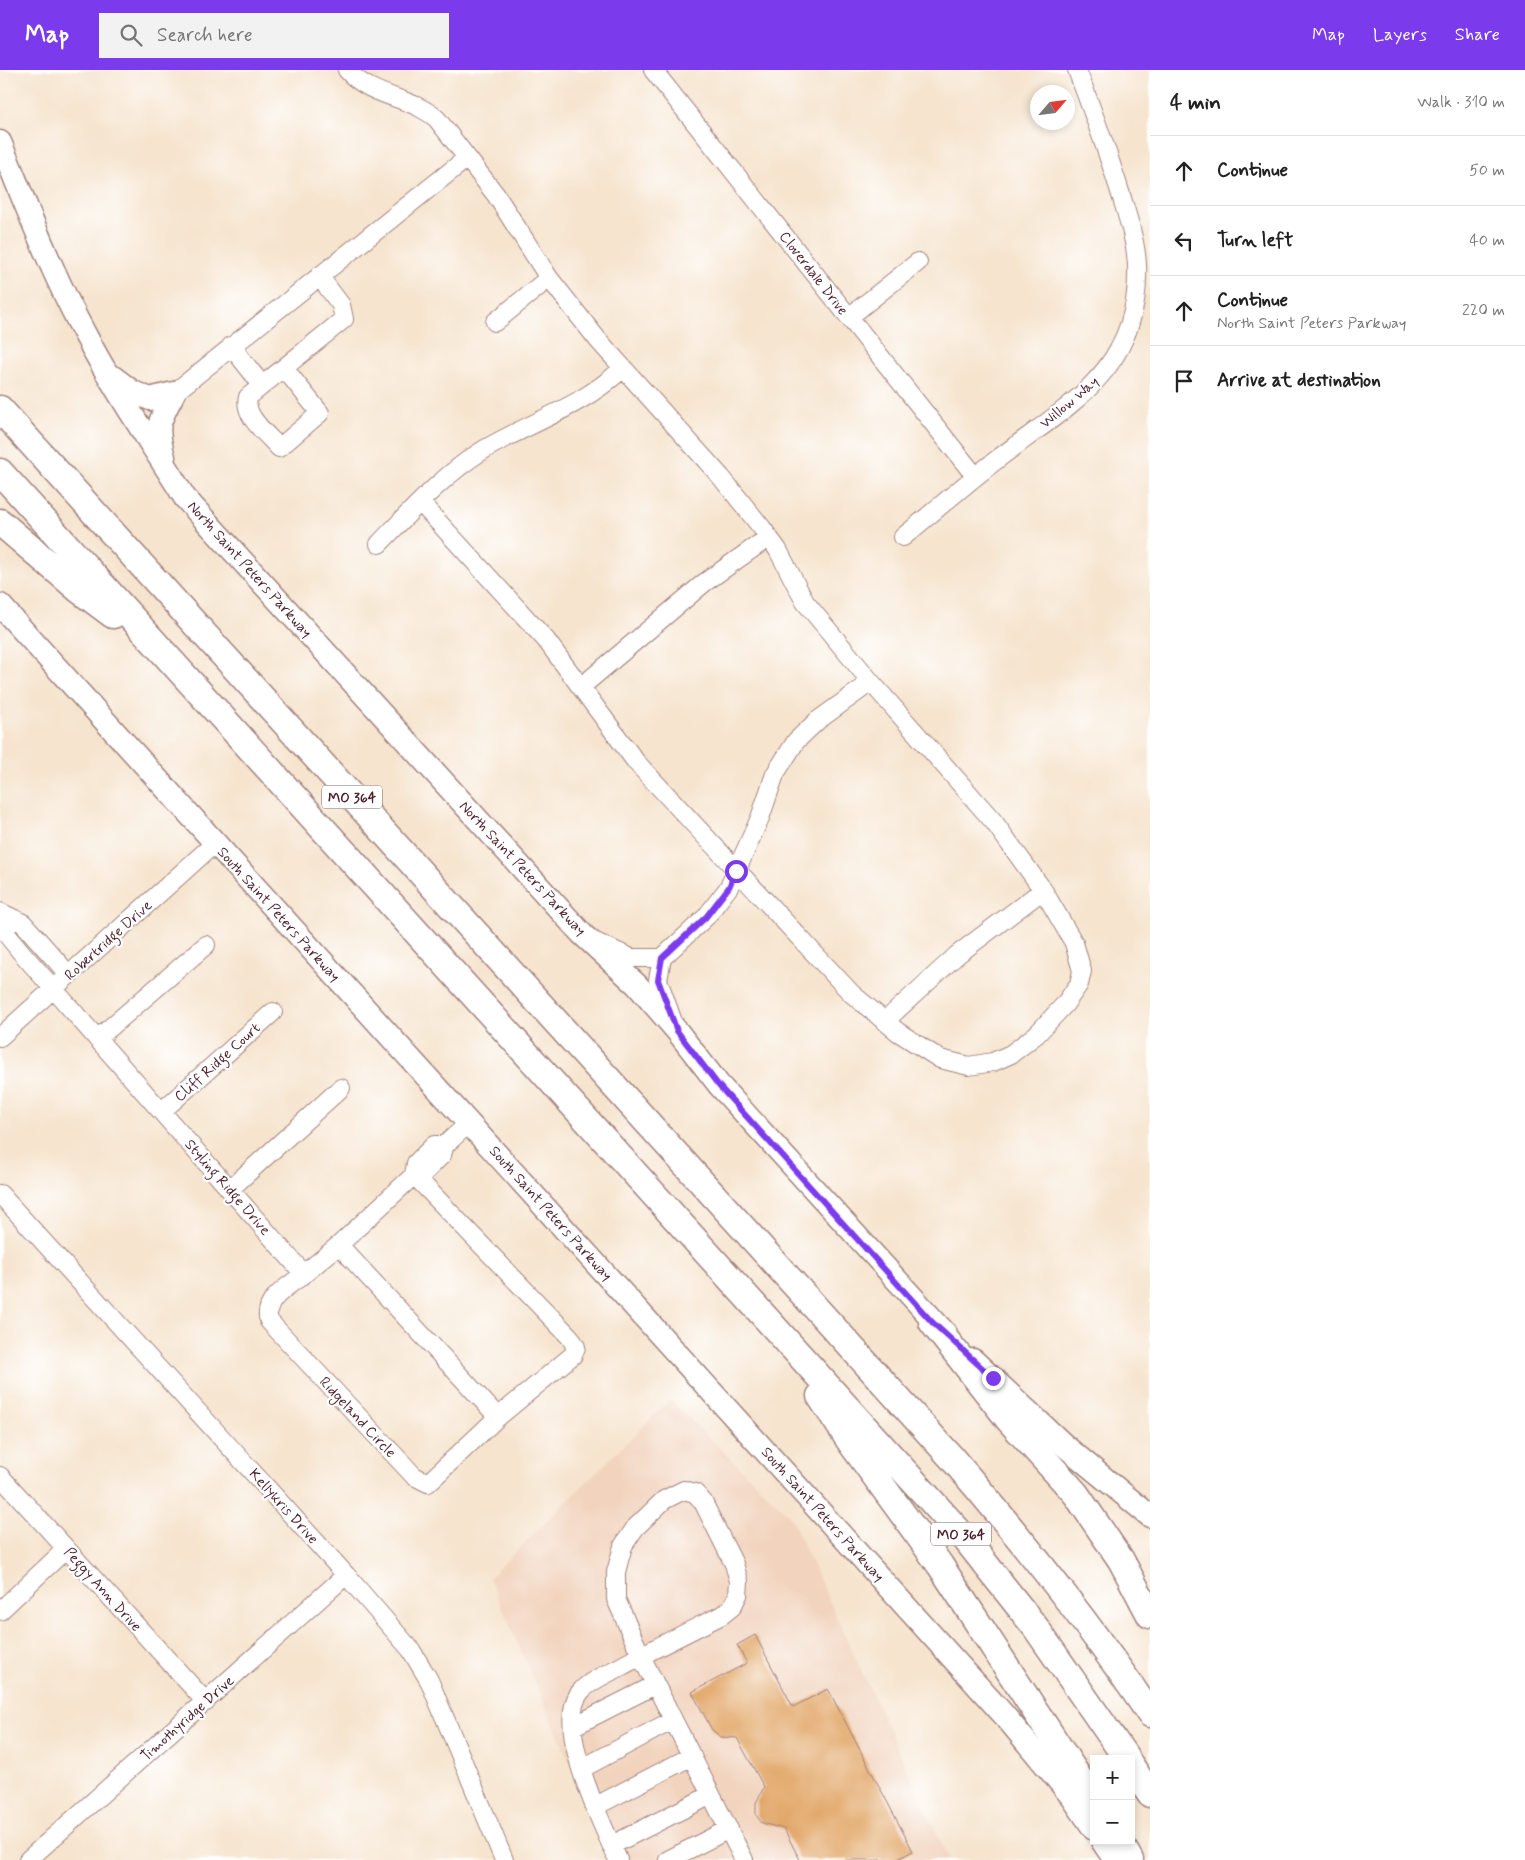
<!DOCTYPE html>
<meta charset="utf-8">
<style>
body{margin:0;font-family:Mynerve,sans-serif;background:#f2f2f2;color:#222}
.controls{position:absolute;right:15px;bottom:15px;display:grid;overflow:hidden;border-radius:0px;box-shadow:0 2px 8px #0003}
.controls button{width:45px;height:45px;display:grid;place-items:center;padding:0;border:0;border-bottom:1px solid #e0e0e0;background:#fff;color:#222;font:25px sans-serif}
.compass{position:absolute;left:1030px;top:15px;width:45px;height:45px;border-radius:50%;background:#fff;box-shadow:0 2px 8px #0003;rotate:62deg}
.stop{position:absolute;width:15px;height:15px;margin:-11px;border:4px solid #7c3aed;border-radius:50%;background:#fff}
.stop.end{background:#7c3aed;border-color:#fff;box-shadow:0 1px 5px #0008}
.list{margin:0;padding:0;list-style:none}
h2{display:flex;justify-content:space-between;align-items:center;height:65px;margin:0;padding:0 20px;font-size:21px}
h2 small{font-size:16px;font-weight:400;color:#767676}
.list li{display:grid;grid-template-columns:32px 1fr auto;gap:15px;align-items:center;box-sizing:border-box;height:70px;padding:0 20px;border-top:1px solid #e0e0e0}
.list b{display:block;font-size:19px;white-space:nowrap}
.list p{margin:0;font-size:16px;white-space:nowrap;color:#767676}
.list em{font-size:16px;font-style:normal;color:#767676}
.icon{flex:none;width:28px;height:28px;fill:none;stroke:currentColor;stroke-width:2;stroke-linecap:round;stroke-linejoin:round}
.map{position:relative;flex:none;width:1150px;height:1790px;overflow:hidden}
header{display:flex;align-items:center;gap:30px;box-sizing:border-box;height:70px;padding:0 25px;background:#7c3aed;color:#fff}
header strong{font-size:24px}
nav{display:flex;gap:28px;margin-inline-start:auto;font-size:18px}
.search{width:350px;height:45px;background:#f2f2f2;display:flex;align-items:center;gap:12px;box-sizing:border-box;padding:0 18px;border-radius:0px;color:#767676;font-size:19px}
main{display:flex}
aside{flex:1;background:#fff}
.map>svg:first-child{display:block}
.built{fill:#f2d4be}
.building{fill:#e1a464}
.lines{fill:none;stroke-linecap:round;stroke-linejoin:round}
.minor-casing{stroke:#a0827c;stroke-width:20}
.major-casing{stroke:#a0827c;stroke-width:25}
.highway-casing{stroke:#a0827c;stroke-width:29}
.minor{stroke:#fff;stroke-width:18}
.major{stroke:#fff;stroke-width:22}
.highway{stroke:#fff;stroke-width:26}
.route{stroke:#7c3aed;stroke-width:6}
.labels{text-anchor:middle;stroke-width:4.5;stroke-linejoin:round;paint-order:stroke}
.shield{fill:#fff;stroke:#80626b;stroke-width:1}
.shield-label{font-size:14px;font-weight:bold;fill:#4a1f2b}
.street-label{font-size:15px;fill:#4a1f2b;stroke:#fff}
</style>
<header>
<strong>Map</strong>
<div class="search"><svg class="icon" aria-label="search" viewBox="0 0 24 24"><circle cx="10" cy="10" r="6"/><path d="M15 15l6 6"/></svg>Search here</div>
<nav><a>Map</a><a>Layers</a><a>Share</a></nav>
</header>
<main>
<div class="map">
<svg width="1150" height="1790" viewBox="0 0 1150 1790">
<rect width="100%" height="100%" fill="#fff"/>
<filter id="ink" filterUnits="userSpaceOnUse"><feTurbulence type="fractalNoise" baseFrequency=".02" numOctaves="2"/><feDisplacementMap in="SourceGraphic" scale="10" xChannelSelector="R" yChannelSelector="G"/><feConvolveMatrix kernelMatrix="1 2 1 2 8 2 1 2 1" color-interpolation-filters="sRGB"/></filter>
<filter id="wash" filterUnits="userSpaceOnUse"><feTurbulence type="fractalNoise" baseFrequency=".0096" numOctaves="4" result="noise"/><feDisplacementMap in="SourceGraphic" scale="20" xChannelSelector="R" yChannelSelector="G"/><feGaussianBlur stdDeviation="1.12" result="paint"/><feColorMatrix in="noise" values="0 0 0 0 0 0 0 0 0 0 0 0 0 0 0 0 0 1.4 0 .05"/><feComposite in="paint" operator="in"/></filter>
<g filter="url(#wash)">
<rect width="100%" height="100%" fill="#f6e4ce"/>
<path class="built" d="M670 1330 790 1446 949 1790H613L489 1508Z"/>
<g id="blocks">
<path class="building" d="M755 1565 793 1637 828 1619 913 1781 896 1790H800L784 1759 762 1753 756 1745V1733L764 1717 737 1668 721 1667 712 1660 692 1622 747 1593 737 1575Z"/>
</g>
</g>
<g filter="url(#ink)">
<use href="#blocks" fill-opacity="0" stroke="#a0827c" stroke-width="1"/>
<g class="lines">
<defs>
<path id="minor" d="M347 0C371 28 411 26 437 49L496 125 549 208 598 270 721 407 762 458 778 480 805 532 871 612 817 651 796 671 775 704 760 748 729 817 706 847 662 888 658 910 672 949
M653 0 975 406
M849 247 918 192
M495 252 549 208
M231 276 262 315
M284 298 320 343 279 378C267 364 243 346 248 327L344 249 341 235 319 206
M174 323 467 88
M420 432 546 570 636 692 852 924 898 962 940 989 969 996 993 992 1011 984 1037 964 1065 934 1079 914 1082 901 1074 873 1043 820 994 752 871 612
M903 467C935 441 966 413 999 388 1071 333 1141 299 1137 195 1136 172 1128 148 1121 125 1108 83 1093 42 1077 0
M379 474C411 441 445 403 485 379 533 351 582 337 623 298
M581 617 704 513 769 467
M0 842 23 853 69 905
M0 845 8 866 21 882 304 1204 339 1175 414 1105 424 1103 442 1085 445 1075 469 1053
M593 871 631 888H662
M885 951 957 885 1043 820
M0 967 215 773
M97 969 206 875
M162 1041 273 942
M230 1119 341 1018
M0 1124 346 1505 411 1580 429 1610 504 1790
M339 1175 498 1347
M304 1204C289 1216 262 1230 269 1251L414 1406 428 1413 498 1347 573 1285 576 1277 570 1267 414 1105 416 1093 434 1075H445
M0 1406 206 1632
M0 1541 66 1479
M574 1656 655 1615
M581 1699 673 1650
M594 1737 692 1686
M612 1775 711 1725
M28 1790 346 1505
M618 1790C603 1755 552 1655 581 1621 591 1610 607 1604 620 1597 653 1579 688 1562 722 1545L732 1537 738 1525 739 1511 734 1494 703 1432 695 1423 684 1420 664 1430 635 1458 623 1476 616 1502V1529L641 1586 744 1790
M668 1790 729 1759"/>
<path id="major" d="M0 72C27 137 52 204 86 266 115 322 152 374 185 428L582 864 637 915 677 961 719 1015 946 1264
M113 307 133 322 150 329 174 323
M164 387C155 354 159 352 174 323
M0 535 1004 1645 1072 1727 1094 1759
M973 1290 1065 1376 1150 1446
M1102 1771 1115 1790"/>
<path id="highway" d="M0 339 950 1386C1022 1469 1089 1553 1150 1644
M0 402 964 1467 1036 1558 1127 1689
M0 452 78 519 113 545
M932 1252 1009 1350 1076 1424 1121 1490 1150 1545
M820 1326 851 1373 940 1495 1094 1731
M1131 1696 1150 1724
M1119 1771 1130 1790"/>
</defs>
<use href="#minor" class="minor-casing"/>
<use href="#major" class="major-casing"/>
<use href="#highway" class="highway-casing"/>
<use href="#minor" class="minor"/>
<use href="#major" class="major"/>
<use href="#highway" class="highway"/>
</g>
</g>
<g class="lines" filter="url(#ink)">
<path class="route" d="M736 801 729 817 706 847 662 888 658 910 677 961 719 1016 932 1252 993 1308"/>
</g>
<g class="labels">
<g class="shield">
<rect x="322" y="715.5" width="60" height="23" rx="4"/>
<rect x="931" y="1452.5" width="60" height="23" rx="4"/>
</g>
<g class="shield-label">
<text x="352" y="732">MO 364</text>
<text x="961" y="1469">MO 364</text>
</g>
<g class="street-label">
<text transform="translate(814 203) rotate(52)" y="5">Cloverdale Drive</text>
<text transform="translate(1069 332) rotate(-40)" y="5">Willow Way</text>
<text transform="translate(250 499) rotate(48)" y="5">North Saint Peters Parkway</text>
<text transform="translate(523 798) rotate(47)" y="5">North Saint Peters Parkway</text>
<text transform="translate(279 844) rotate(48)" y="5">South Saint Peters Parkway</text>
<text transform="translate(108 870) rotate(-42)" y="5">Robertridge Drive</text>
<text transform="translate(217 992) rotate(-42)" y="5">Cliff Ridge Court</text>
<text transform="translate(228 1117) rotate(49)" y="5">Styling Ridge Drive</text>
<text transform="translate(551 1143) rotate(48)" y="5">South Saint Peters Parkway</text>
<text transform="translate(358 1347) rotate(47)" y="5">Ridgeland Circle</text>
<text transform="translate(284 1436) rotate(48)" y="5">Kellykris Drive</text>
<text transform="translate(823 1444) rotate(48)" y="5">South Saint Peters Parkway</text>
<text transform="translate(103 1519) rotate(48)" y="5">Peggy Ann Drive</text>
<text transform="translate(187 1648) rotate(-42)" y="5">Timothyridge Drive</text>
</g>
</g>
</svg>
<div class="controls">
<button>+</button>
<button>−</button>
</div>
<svg class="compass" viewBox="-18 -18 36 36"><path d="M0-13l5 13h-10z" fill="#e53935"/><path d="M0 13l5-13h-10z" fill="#767676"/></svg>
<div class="stop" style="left:736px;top:801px"></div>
<div class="stop end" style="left:993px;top:1308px"></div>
</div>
<aside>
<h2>4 min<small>Walk · 310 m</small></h2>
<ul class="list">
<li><svg class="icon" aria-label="ahead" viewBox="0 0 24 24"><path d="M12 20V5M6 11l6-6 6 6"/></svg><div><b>Continue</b></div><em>50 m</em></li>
<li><svg class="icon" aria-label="left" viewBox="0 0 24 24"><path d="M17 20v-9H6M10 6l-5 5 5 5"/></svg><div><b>Turn left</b></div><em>40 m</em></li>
<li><svg class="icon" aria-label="ahead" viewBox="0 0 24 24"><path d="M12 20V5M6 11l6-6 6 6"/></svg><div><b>Continue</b><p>North Saint Peters Parkway</p></div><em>220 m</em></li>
<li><svg class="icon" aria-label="arrive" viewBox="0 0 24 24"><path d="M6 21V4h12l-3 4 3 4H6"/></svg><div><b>Arrive at destination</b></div></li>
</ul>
</aside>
</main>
